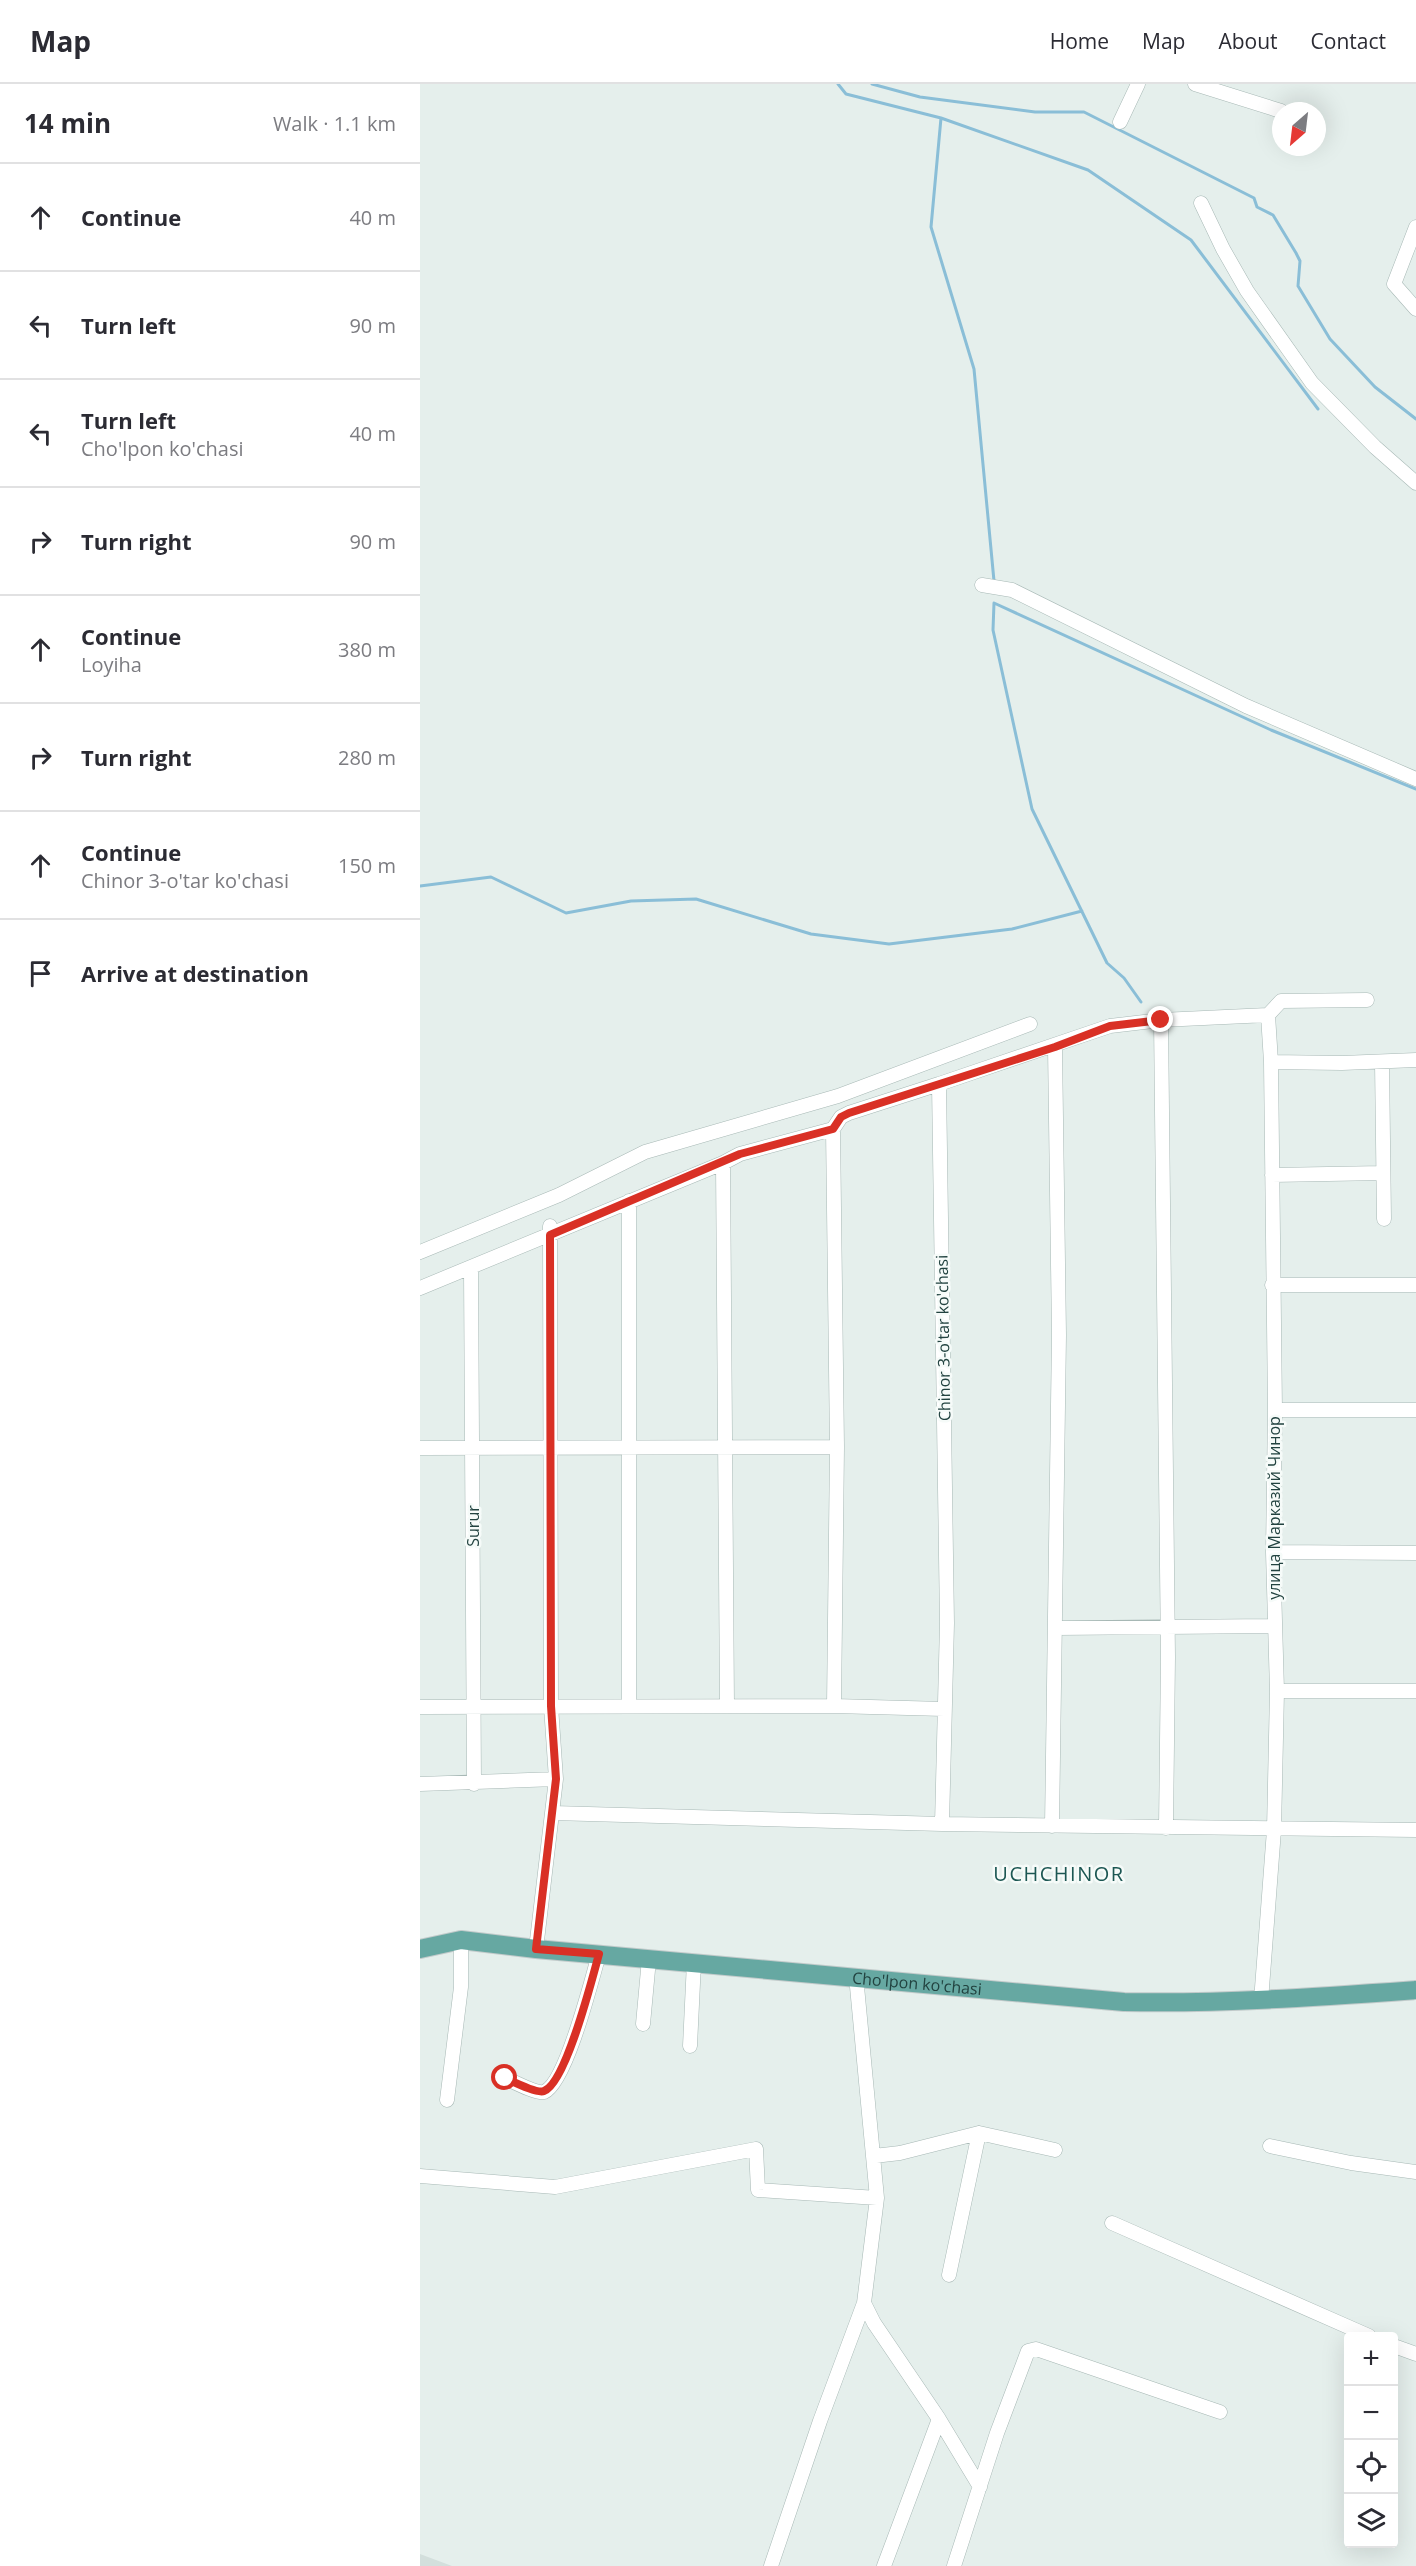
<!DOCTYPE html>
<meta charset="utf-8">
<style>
body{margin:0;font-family:"Open Sans",sans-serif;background:#f2f2f3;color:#2b2b33}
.controls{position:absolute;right:18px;bottom:18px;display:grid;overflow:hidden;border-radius:6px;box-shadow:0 6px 24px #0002}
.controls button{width:54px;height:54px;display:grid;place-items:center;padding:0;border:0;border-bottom:2px solid #e1e1e2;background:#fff;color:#2b2b33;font:30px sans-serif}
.compass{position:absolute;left:852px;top:18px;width:54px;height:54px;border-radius:50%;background:#fff;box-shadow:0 6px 24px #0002;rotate:208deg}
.stop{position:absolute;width:18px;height:18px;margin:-14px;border:4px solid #d93025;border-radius:50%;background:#fff}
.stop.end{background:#d93025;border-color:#fff;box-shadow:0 2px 6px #0008}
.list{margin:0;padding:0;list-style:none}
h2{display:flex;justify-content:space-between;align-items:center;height:78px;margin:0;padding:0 24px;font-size:26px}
h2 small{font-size:20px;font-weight:400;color:#7c7c81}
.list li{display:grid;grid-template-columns:39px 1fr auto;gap:18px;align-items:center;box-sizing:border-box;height:108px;padding:0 24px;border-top:2px solid #e1e1e2}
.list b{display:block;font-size:22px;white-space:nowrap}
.list p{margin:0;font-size:20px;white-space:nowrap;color:#7c7c81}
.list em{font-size:20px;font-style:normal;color:#7c7c81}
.icon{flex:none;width:33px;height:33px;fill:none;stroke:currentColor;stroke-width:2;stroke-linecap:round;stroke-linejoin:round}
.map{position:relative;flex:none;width:996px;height:2482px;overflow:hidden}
header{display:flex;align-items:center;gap:36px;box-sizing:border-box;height:84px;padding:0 30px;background:#fff;border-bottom:2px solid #e1e1e2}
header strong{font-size:28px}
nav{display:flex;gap:33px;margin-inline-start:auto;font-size:21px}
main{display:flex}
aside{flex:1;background:#fff}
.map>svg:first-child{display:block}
.built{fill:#d3dfdc}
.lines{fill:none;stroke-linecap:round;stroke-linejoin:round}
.stream{stroke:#8abed7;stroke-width:3}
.minor-casing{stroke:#a7b8b5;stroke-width:15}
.major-casing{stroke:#c1caca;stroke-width:20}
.minor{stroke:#fff;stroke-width:14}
.major{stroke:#66a8a2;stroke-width:18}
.route{stroke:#d93025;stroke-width:8}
.labels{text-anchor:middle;stroke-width:5;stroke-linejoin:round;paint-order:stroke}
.street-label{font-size:16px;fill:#224340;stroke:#f6fbf9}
.quarter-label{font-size:20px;letter-spacing:1.5px;fill:#1c5753;stroke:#f6fbf9}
</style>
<header>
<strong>Map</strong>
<nav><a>Home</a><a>Map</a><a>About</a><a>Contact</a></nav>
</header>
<main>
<aside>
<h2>14 min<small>Walk · 1.1 km</small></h2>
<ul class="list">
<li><svg class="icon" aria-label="ahead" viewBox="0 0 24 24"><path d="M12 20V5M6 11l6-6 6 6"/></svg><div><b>Continue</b></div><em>40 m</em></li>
<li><svg class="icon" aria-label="left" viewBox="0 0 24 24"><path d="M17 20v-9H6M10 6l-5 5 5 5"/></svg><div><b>Turn left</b></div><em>90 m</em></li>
<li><svg class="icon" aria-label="left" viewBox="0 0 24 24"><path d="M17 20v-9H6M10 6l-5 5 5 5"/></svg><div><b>Turn left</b><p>Cho'lpon ko'chasi</p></div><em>40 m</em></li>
<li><svg class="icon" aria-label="right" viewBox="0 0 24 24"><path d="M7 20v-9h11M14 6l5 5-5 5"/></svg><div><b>Turn right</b></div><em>90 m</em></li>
<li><svg class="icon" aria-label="ahead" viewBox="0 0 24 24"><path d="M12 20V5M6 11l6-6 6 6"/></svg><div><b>Continue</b><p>Loyiha</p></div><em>380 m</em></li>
<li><svg class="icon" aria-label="right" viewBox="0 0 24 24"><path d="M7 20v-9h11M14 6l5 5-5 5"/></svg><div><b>Turn right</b></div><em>280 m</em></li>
<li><svg class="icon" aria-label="ahead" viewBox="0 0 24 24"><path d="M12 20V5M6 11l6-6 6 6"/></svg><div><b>Continue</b><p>Chinor 3-o'tar ko'chasi</p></div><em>150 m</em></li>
<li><svg class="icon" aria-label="arrive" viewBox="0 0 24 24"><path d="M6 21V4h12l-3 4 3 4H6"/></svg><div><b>Arrive at destination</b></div></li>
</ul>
</aside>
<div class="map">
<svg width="996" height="2482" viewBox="0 0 996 2482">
<rect width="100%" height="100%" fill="#e5efec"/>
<path class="built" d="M0 2470 32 2482H0Z"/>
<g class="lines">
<path class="stream" d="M418 0 426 10 521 34 511 143 554 285 574 497
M452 0 500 13 615 28H664L834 114 837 123 853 131 876 169 880 177 878 202 910 255 955 303 996 335
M521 34 668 86 771 156 898 325
M0 802 71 793 146 829 211 817 276 815 391 850 469 860 592 845 662 827
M721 918 704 894 687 879 612 725 573 546 574 519 851 646 996 705"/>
<defs>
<path id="minor" d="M775 0 861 27
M700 38 718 0
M781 119 803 165 827 207 892 299 955 363 996 399
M996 143 974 200 996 225
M562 501 592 506 826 622 996 695
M741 936 748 1573 746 1744
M851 978 922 979 996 976
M962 978 964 1135
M303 1079 307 1622
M852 1091 963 1089
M209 1117V1622
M0 1168 139 1111 225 1068 418 1012 610 940
M51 1185 54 1700
M852 1201H996
M0 1204 303 1079 320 1070 413 1045
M855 1326H996
M0 1364 417 1363
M853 1468 996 1469
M636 1544 854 1542
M857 1607H996
M414 1622 417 1363 413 1045 421 1033 429 1029 519 1000
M0 1623 414 1622 524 1625
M0 1700 136 1695
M133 1729 522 1740 996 1746
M522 1740 527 1539 519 1000 690 942 741 936 848 931 861 917 947 916
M632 1742 639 1251 635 963
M116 1865 136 1695 131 1622 130 1142
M436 1892 457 2114 444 2219 454 2239 519 2335 560 2403
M841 1917 854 1746 857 1607 853 1468 855 1326 851 978 848 931
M223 1940 229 1875
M270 1962 274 1878
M85 1994C92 1997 117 2010 124 2008 146 1999 172 1895 179 1870
M27 2016 41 1903V1856
M850 2062 931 2079 996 2088
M454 2072 480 2069 559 2049 635 2066
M0 2092 135 2103 336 2065 338 2106 457 2114
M692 2139 949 2252
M529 2191 559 2049
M974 2262 996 2270
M351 2482 400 2337 444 2219
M464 2482 519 2335
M534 2482 577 2349 608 2267 616 2265 800 2328"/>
<g id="major">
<path id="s1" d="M0 1865 41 1856 116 1865 704 1918C801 1920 898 1913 996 1906"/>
</g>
</defs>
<use href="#minor" class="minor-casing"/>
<use href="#major" class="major-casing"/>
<use href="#minor" class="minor"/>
<use href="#major" class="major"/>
</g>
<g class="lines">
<path class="route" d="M85 1994C92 1997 117 2010 124 2007 146 1999 172 1895 179 1870L116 1865 136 1695 131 1622 130 1151 320 1070 413 1045 421 1033 429 1029 635 963 690 942 741 936"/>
</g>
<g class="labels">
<g class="street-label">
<text transform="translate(523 1254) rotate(-91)" y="6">Chinor 3-o'tar ko'chasi</text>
<text transform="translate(854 1424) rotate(-90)" y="6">улица Марказий Чинор</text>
<text transform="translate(53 1442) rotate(-90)" y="6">Surur</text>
<text dy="6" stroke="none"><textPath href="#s1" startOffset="500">Cho'lpon ko'chasi</textPath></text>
</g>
<g class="quarter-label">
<text x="639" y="1797">UCHCHINOR</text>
</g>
</g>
</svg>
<div class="controls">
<button>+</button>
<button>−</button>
<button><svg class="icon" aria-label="locate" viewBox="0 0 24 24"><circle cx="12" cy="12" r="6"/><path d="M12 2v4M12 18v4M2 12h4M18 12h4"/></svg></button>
<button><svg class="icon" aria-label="layers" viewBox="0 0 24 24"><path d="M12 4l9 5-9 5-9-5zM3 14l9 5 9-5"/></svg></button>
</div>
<svg class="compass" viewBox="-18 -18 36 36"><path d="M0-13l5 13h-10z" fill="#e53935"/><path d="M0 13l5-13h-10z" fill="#7c7c81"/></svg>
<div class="stop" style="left:85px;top:1994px"></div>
<div class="stop end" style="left:741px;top:936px"></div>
</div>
</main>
